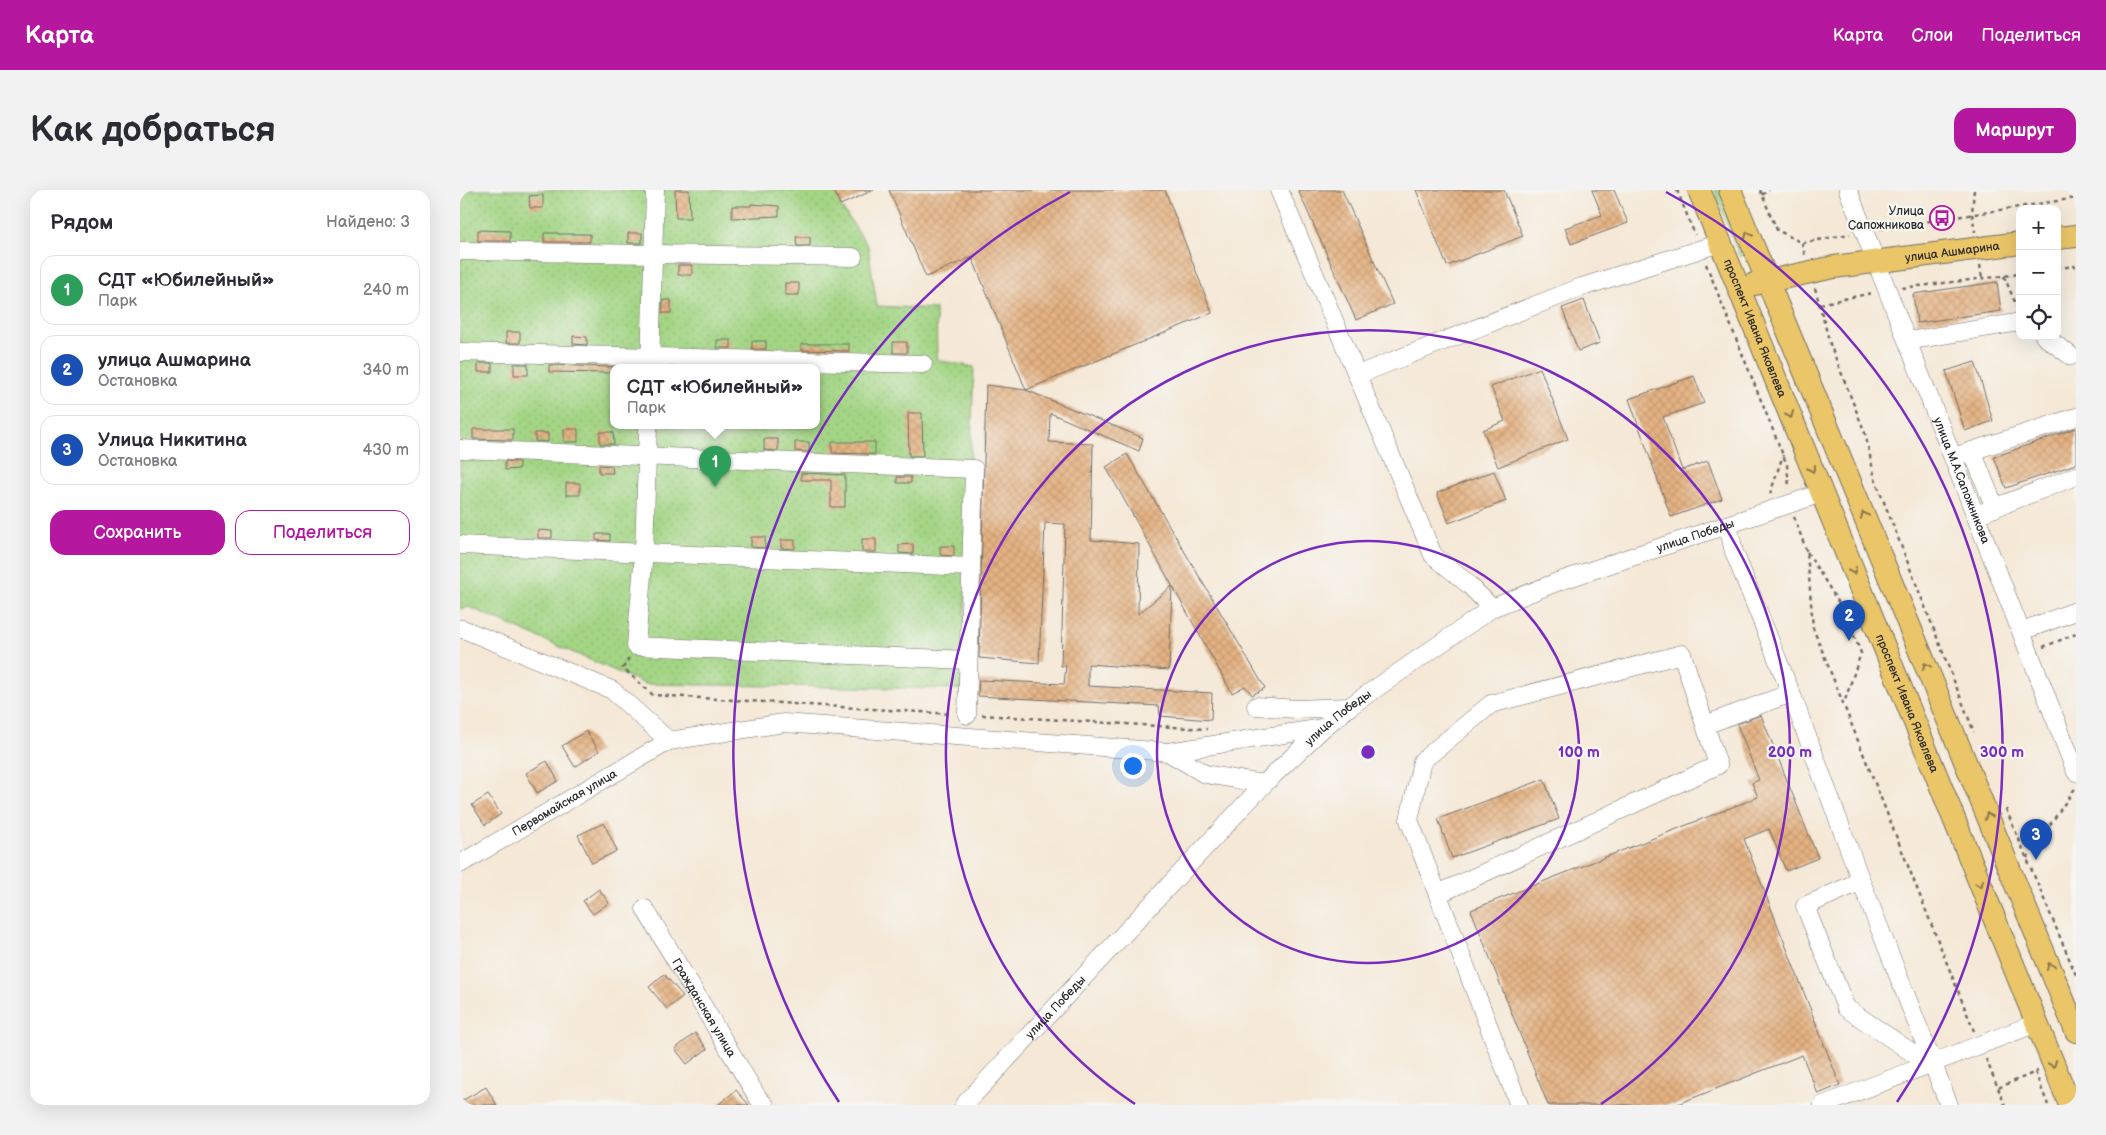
<!DOCTYPE html>
<html lang="ru">
<meta charset="utf-8">
<style>
body{margin:0;font-family:"Balsamiq Sans",sans-serif;background:#f2f2f3;color:#2b2b33}
.controls{position:absolute;right:15px;top:15px;display:grid;overflow:hidden;border-radius:10px;box-shadow:0 5px 20px #0002}
.controls button{width:45px;height:45px;display:grid;place-items:center;padding:0;border:0;border-bottom:1px solid #e1e1e2;background:#fff;color:#2b2b33;font:25px sans-serif}
.you{position:absolute;left:672px;top:575px;width:18px;height:18px;margin:-12px;border:4px solid #fff;border-radius:50%;background:#1a73e8;box-shadow:0 0 0 8px #1a73e833}
.badge{display:grid;place-items:center;width:32px;height:32px;border-radius:50%;background:#b5179e;color:#fff;font-size:16px;font-weight:700}
.pin{position:absolute;translate:-50% -41px;filter:drop-shadow(0 1px 2px #0008)}
.pin::after{content:'';position:absolute;top:26px;width:18px;height:15px;background:inherit;clip-path:polygon(0 0,100% 0,50% 100%)}
.popup{position:absolute;left:150px;top:174px;width:210px;height:65px;box-sizing:border-box;display:grid;place-content:center;border-radius:10px;background:#fff;filter:drop-shadow(0 1px 4px #0005);font-size:16px;white-space:nowrap;color:#7c7c81}
.popup b{font-size:19px;color:#2b2b33}
.popup::after{content:'';position:absolute;left:50%;top:100%;margin-left:-10px;border:10px solid transparent;border-top-color:#fff}
.list{margin:0;padding:0;list-style:none}
h2{display:flex;justify-content:space-between;align-items:center;height:65px;margin:0;padding:0 20px;font-size:21px}
h2 small{font-size:16px;font-weight:400;color:#7c7c81}
.list li{display:grid;grid-template-columns:32px 1fr auto;gap:15px;align-items:center;box-sizing:border-box;height:70px;margin:0 10px 10px;padding:0 10px;border:1px solid #e1e1e2;border-radius:15px}
.list b{display:block;font-size:19px;white-space:nowrap}
.list p{margin:0;font-size:16px;white-space:nowrap;color:#7c7c81}
.list em{font-size:16px;font-style:normal;color:#7c7c81}
.actions{display:flex;gap:10px;padding:15px 20px}
.actions a{flex:1;padding:11px 0;border:1px solid #b5179e;border-radius:15px;text-align:center;font-size:18px;color:#b5179e}
.actions .main{background:#b5179e;color:#fff}
.icon{flex:none;width:28px;height:28px;fill:none;stroke:currentColor;stroke-width:2;stroke-linecap:round;stroke-linejoin:round}
.map{position:relative;flex:none;width:1616px;height:915px;overflow:hidden;border-radius:15px}
header{display:flex;align-items:center;gap:30px;box-sizing:border-box;height:70px;padding:0 25px;background:#b5179e;color:#fff}
header strong{font-size:24px}
nav{display:flex;gap:28px;margin-inline-start:auto;font-size:18px}
.intro{display:flex;align-items:center;justify-content:space-between;box-sizing:border-box;height:120px;padding:0 30px}
h1{margin:0;font-size:35px}
.button{padding:12px 22px;border-radius:15px;background:#b5179e;color:#fff;font-size:18px;font-weight:700}
main{display:flex;gap:30px;padding:0 30px}
aside{flex:1;background:#fff;border-radius:15px;box-shadow:0 5px 20px #0002}
.map>svg:first-child{display:block}
.grass{fill:url(#grass-tufts);stroke:#678058}
.garden{fill:url(#garden-dots);stroke:#678058;fill-rule:evenodd}
.building{fill:url(#building-cross-hatch)}
.lines{fill:none;stroke-linecap:round;stroke-linejoin:round}
.minor-casing{stroke:#726d67;stroke-width:19}
.major-casing{stroke:#726d67;stroke-width:24}
.path{stroke:#726d67;stroke-width:2.5;stroke-dasharray:4 4;stroke-linecap:butt}
.minor{stroke:#fff;stroke-width:18}
.major{stroke:#eac669;stroke-width:22}
.oneway{stroke:#8a784a}
.ring{fill:none;stroke:#7b2cbf;stroke-width:2.5}
.labels{text-anchor:middle;stroke-width:4.5;stroke-linejoin:round;paint-order:stroke}
.poi-label{font-size:12px;fill:#2b2b2b;stroke:#f6f6f2;text-anchor:end}
.street-label{font-size:12px;fill:#2b2b2b;stroke:#f6f6f2}
.centre{fill:#7b2cbf;stroke:#f6f6f2;stroke-width:2.5}
.ring-label{font-size:15px;text-anchor:middle;font-weight:bold;fill:#7b2cbf;stroke:#f6f6f2;stroke-width:4.5;stroke-linejoin:round;paint-order:stroke}
</style>
<header>
<strong>Карта</strong>
<nav><a>Карта</a><a>Слои</a><a>Поделиться</a></nav>
</header>
<div class="intro"><h1>Как добраться</h1><a class="button">Маршрут</a></div>
<main>
<aside>
<h2>Рядом<small>Найдено: 3</small></h2>
<ul class="list">
<li><span class="badge" style="background:#2e9e5b">1</span><div><b>СДТ «Юбилейный»</b><p>Парк</p></div><em>240 m</em></li>
<li><span class="badge" style="background:#1a4fb4">2</span><div><b>улица Ашмарина</b><p>Остановка</p></div><em>340 m</em></li>
<li><span class="badge" style="background:#1a4fb4">3</span><div><b>Улица Никитина</b><p>Остановка</p></div><em>430 m</em></li>
</ul>
<div class="actions"><a class="main">Сохранить</a><a>Поделиться</a></div>
</aside>
<div class="map">
<svg width="1616" height="915" viewBox="0 0 1616 915">
<defs>
<pattern id="grass-tufts" width="24" height="20" patternUnits="userSpaceOnUse" patternTransform="scale(1.25)"><rect width="24" height="20" fill="#a3d584"/><path d="M3 7l-1-3M5 7V3M7 7l1-3M15 17l-1-3M17 17v-4M19 17l1-3" fill="none" stroke="#8cb772"/></pattern>
<pattern id="garden-dots" width="8" height="8" patternUnits="userSpaceOnUse" patternTransform="scale(1.25)"><rect width="8" height="8" fill="#a3d584"/><path d="M2 2h.1M6 6h.1" fill="none" stroke="#8cb772" stroke-width="1.8" stroke-linecap="round"/></pattern>
<pattern id="building-cross-hatch" width="8" height="8" patternUnits="userSpaceOnUse" patternTransform="scale(1.25)"><rect width="8" height="8" fill="#e4b282"/><path d="M0 0l8 8M0 8l8-8" fill="none" stroke="#c49970"/></pattern>
</defs>
<rect width="100%" height="100%" fill="#f6f6f2"/>
<filter id="ink" filterUnits="userSpaceOnUse"><feTurbulence type="fractalNoise" baseFrequency=".02" numOctaves="2"/><feDisplacementMap in="SourceGraphic" scale="10" xChannelSelector="R" yChannelSelector="G"/><feConvolveMatrix kernelMatrix="1 2 1 2 8 2 1 2 1" color-interpolation-filters="sRGB"/></filter>
<filter id="wash" filterUnits="userSpaceOnUse"><feTurbulence type="fractalNoise" baseFrequency=".0096" numOctaves="4" result="noise"/><feDisplacementMap in="SourceGraphic" scale="20" xChannelSelector="R" yChannelSelector="G"/><feGaussianBlur stdDeviation="1.12" result="paint"/><feColorMatrix in="noise" values="0 0 0 0 0 0 0 0 0 0 0 0 0 0 0 0 0 1.4 0 .05"/><feComposite in="paint" operator="in"/></filter>
<g filter="url(#wash)">
<rect width="100%" height="100%" fill="#f5e8d6"/>
<path class="grass" d="M1254 0H1260L1285 63 1280 67Z"/>
<path class="garden" d="M0 0H374L380 15 408 56 417 116 476 119 477 170 514 177 502 499 185 494 9 417 0 419ZM154 178H356V236H154Z"/>
<g id="blocks">
<path class="building" d="M215 0H229L230 28H216Z
M374 0H414L380 15Z
M429 0H705L752 123 566 200 512 67 466 87Z
M838 0H882L933 114 896 130Z
M956 0H1044L1063 46 987 76Z
M1132 0H1154L1168 33 1111 54 1105 38 1142 25Z
M83 5V18H70L69 6Z
M291 14 319 16V26L272 28V16H291Z
M18 40 50 41V51H18Z
M84 43H98V44H130V52H84Z
M168 43H182V53H168Z
M336 47H350V56H337Z
M218 75H232V85H218Z
M1537 92 1541 121 1457 133 1453 104Z
M325 93H339V105H325Z
M203 110H211V123H202Z
M1124 110 1140 153 1118 161 1102 118Z
M46 142H60V153H46Z
M113 146 127 147V155L113 154Z
M257 150H271V158H257Z
M292 151H306V159H292Z
M433 152H447V163H433Z
M341 154H389V161L341 160Z
M1515 172 1533 231 1505 241 1486 181Z
M18 173H32V182H18Z
M54 174H68V185H54Z
M89 175 154 177V183L89 182Z
M1080 178 1108 249 1038 277 1023 240 1045 231 1031 197Z
M1234 186 1244 213 1203 227 1222 280 1248 271 1262 309 1211 327 1169 209Z
M526 195 566 200 683 248 679 261 590 223 589 252 633 254 631 350 679 354 678 424 712 396 709 480 628 474V496L752 503 751 530 700 526 699 516 518 506 519 490 604 494 606 476H601L605 334 585 333 579 473 519 468Z
M448 223H462L463 266H449Z
M1616 238V274L1546 298 1534 267Z
M13 239H53V250L13 249Z
M104 239H118V252H104Z
M140 242H153L154 254H140Z
M75 243H88V252L75 251Z
M304 249H318V261L304 260Z
M335 252H349V262L335 261Z
M372 252H415V264L372 263Z
M667 264 805 498 792 505 785 496 772 503 646 277Z
M45 271 59 272V279L45 280Z
M139 275 152 276 153 283H139Z
M1034 281 1046 311 989 333 977 303Z
M341 283 385 285V317H371V290H341Z
M437 287H451V293H437Z
M106 293H120V305H106Z
M78 340 92 341V348H78Z
M136 344H150V351L136 350Z
M291 347H305V358L291 357Z
M402 349H416V362H402Z
M321 350H335V359L321 358Z
M453 354V364L439 363V355Z
M480 356H494V366L480 365Z
M1301 525 1358 668 1326 681 1309 639 1284 649 1380 895 1358 904 1342 865 1215 915H1088L1011 720 1298 607 1292 593 1299 590 1277 534Z
M126 541 139 561 115 577 102 556Z
M87 571 98 591 77 603 66 583Z
M1084 589 1099 629 992 668 978 629Z
M28 605 41 624 25 635 12 615Z
M144 633 157 661 132 673 118 645Z
M139 699 149 713 133 724 123 711Z
M204 784 223 806 207 819 189 797Z
M235 843 247 859 227 874 215 859Z
M26 897 37 915H0V912Z
M276 900 289 915H258Z"/>
</g>
</g>
<g filter="url(#ink)">
<use href="#blocks" fill-opacity="0" stroke="#726d67" stroke-width="1"/>
<g class="lines">
<defs>
<g id="minor">
<path d="M819 0 973 365 1008 394 1032 418"/>
<path id="s1" d="M1388 0 1616 582"/>
<path d="M0 61 393 67"/>
<path d="M1584 146 1611 166"/>
<path d="M1448 151 1560 132"/>
<path d="M0 162 463 174"/>
<path d="M190 178 195 0"/>
<path d="M897 185 1122 97 1260 53"/>
<path d="M188 236 184 362 176 456 508 470"/>
<path d="M0 259 514 279 507 525"/>
<path d="M1512 261 1535 318"/>
<path d="M1493 267 1616 227"/>
<path d="M1516 325 1616 286"/>
<path d="M1268 335 1274 362 1331 503 1401 691 1489 915"/>
<path d="M0 355 511 377"/>
<path d="M0 439H3L152 500 209 551"/>
<path d="M1562 441 1616 421"/>
<path d="M796 516 836 519 889 517"/>
<path d="M708 562 745 584 804 594"/>
<path id="s2" d="M0 674 209 551 324 533 708 562 863 538"/>
<path d="M1401 691 1345 716 1386 818 1457 866 1472 873"/>
<path d="M978 704 1258 575 1245 535 1331 503"/>
<path id="s3" d="M185 719 298 908 305 915"/>
<path id="s4" d="M504 915 804 594 863 538 889 517 1032 418 1097 392 1362 303"/>
<path d="M1059 915 949 630 962 571 1031 514 1222 464 1245 535"/>
<path d="M1363 915 1577 833"/>
</g>
<g id="major">
<path id="s5" d="M1239 0 1610 915"/>
<path d="M1270 0 1616 841"/>
<path d="M1597 48 1616 46"/>
<path id="s6" d="M1294 94 1374 77 1560 53"/>
</g>
</defs>
<use href="#minor" class="minor-casing"/>
<use href="#major" class="major-casing"/>
<path class="path" d="M1217 0 1235 45
M1300 0 1317 40 1342 53 1390 44
M1514 0 1512 23 1515 42
M1302 5 1309 0
M1420 39 1616 8
M1342 53 1345 66
M1246 74 1327 275 1329 297
M1520 75 1522 88
M1597 78 1616 76
M1544 86 1557 117
M1355 98 1370 154 1405 243 1415 289 1514 542
M1442 98 1560 84
M1360 114 1412 103
M1310 304 1323 265
M1334 327 1347 362 1353 438 1514 841
M1347 362 1384 421 1401 463 1384 513
M1583 457 1616 444
M169 468 163 478 193 505 492 524
M522 525 747 539
M1546 619 1616 785
M1567 668 1616 597
M1526 869 1538 898 1578 881
M1575 882 1588 915
M1538 898 1545 915"/>
<use href="#minor" class="minor"/>
<use href="#major" class="major"/>
</g>
<defs><path id="oneway-chevron" d="M-2-3.5L2.5 0L-2 3.5" fill="none" stroke-width="1.6" stroke-linecap="round" stroke-linejoin="round" transform="scale(1.25)"/></defs>
<g class="oneway">
<use href="#oneway-chevron" transform="translate(1288 45) rotate(-113)"/>
<use href="#oneway-chevron" transform="translate(1330 225) rotate(68)"/>
<use href="#oneway-chevron" transform="translate(1352 279) rotate(68)"/>
<use href="#oneway-chevron" transform="translate(1404 325) rotate(-112)"/>
<use href="#oneway-chevron" transform="translate(1393 381) rotate(68)"/>
<use href="#oneway-chevron" transform="translate(1466 476) rotate(-112)"/>
<use href="#oneway-chevron" transform="translate(1528 626) rotate(-112)"/>
<use href="#oneway-chevron" transform="translate(1520 694) rotate(68)"/>
<use href="#oneway-chevron" transform="translate(1590 776) rotate(-112)"/>
<use href="#oneway-chevron" transform="translate(1593 874) rotate(68)"/>
</g>
</g>
<g class="ring">
<circle cx="908" cy="562" r="211"/>
<path d="M675 914A422 422 0 1 1 1141 914"/>
<path d="M379 912A634 634 0 0 1 610 2M1206 2A634 634 0 0 1 1437 912"/>
</g>
<defs>
<symbol id="bus-ring" viewBox="-11 -11 22 22"><circle r="9.5" fill="#f6f6f2" stroke="#b5179e" stroke-width="1.5"/><path d="M-5-6H5V4H4V6H2V4H-2V6H-4V4H-5ZM-3.5-4V0h7V-4ZM-3.5 1.2v1.5H-2V1.2ZM2 1.2v1.5H3.5V1.2Z" fill="#b5179e"/></symbol>
</defs>
<g fill-rule="evenodd">
<use href="#bus-ring" x="1468" y="14" width="28" height="28"/>
</g>
<g class="labels">
<g class="poi-label">
<text x="1464" y="25">Улица<tspan x="1464" dy="14">Сапожникова</tspan></text>
</g>
<g class="street-label">
<text dy="4" stroke="none"><textPath href="#s6" startOffset="201">улица Ашмарина</textPath></text>
<text dy="4" stroke="none"><textPath href="#s5" startOffset="149">проспект Ивана Яковлева</textPath></text>
<text dy="4" stroke="none"><textPath href="#s1" startOffset="312">улица М.А.Сапожникова</textPath></text>
<text dy="4" stroke="none"><textPath href="#s4" startOffset="944">улица Победы</textPath></text>
<text dy="4" stroke="none"><textPath href="#s5" startOffset="554">проспект Ивана Яковлева</textPath></text>
<text dy="4" stroke="none"><textPath href="#s4" startOffset="539">улица Победы</textPath></text>
<text dy="4" stroke="none"><textPath href="#s2" startOffset="121">Первомайская улица</textPath></text>
<text dy="4" stroke="none"><textPath href="#s3" startOffset="115">Гражданская улица</textPath></text>
<text dy="4" stroke="none"><textPath href="#s4" startOffset="134">улица Победы</textPath></text>
</g>
</g>
<circle cx="908" cy="562" r="8" class="centre"/>
<g class="ring-label">
<text x="1119" y="567">100 m</text>
<text x="1330" y="567">200 m</text>
<text x="1542" y="567">300 m</text>
</g>
</svg>
<div class="controls">
<button>+</button>
<button>−</button>
<button><svg class="icon" aria-label="locate" viewBox="0 0 24 24"><circle cx="12" cy="12" r="6"/><path d="M12 2v4M12 18v4M2 12h4M18 12h4"/></svg></button>
</div>
<div class="you"></div>
<div class="pin badge" style="left:255px;top:297px;background:#2e9e5b">1</div>
<div class="popup"><b>СДТ «Юбилейный»</b>Парк</div>
<div class="pin badge" style="left:1389px;top:451px;background:#1a4fb4">2</div>
<div class="pin badge" style="left:1576px;top:670px;background:#1a4fb4">3</div>
</div>
</main>
